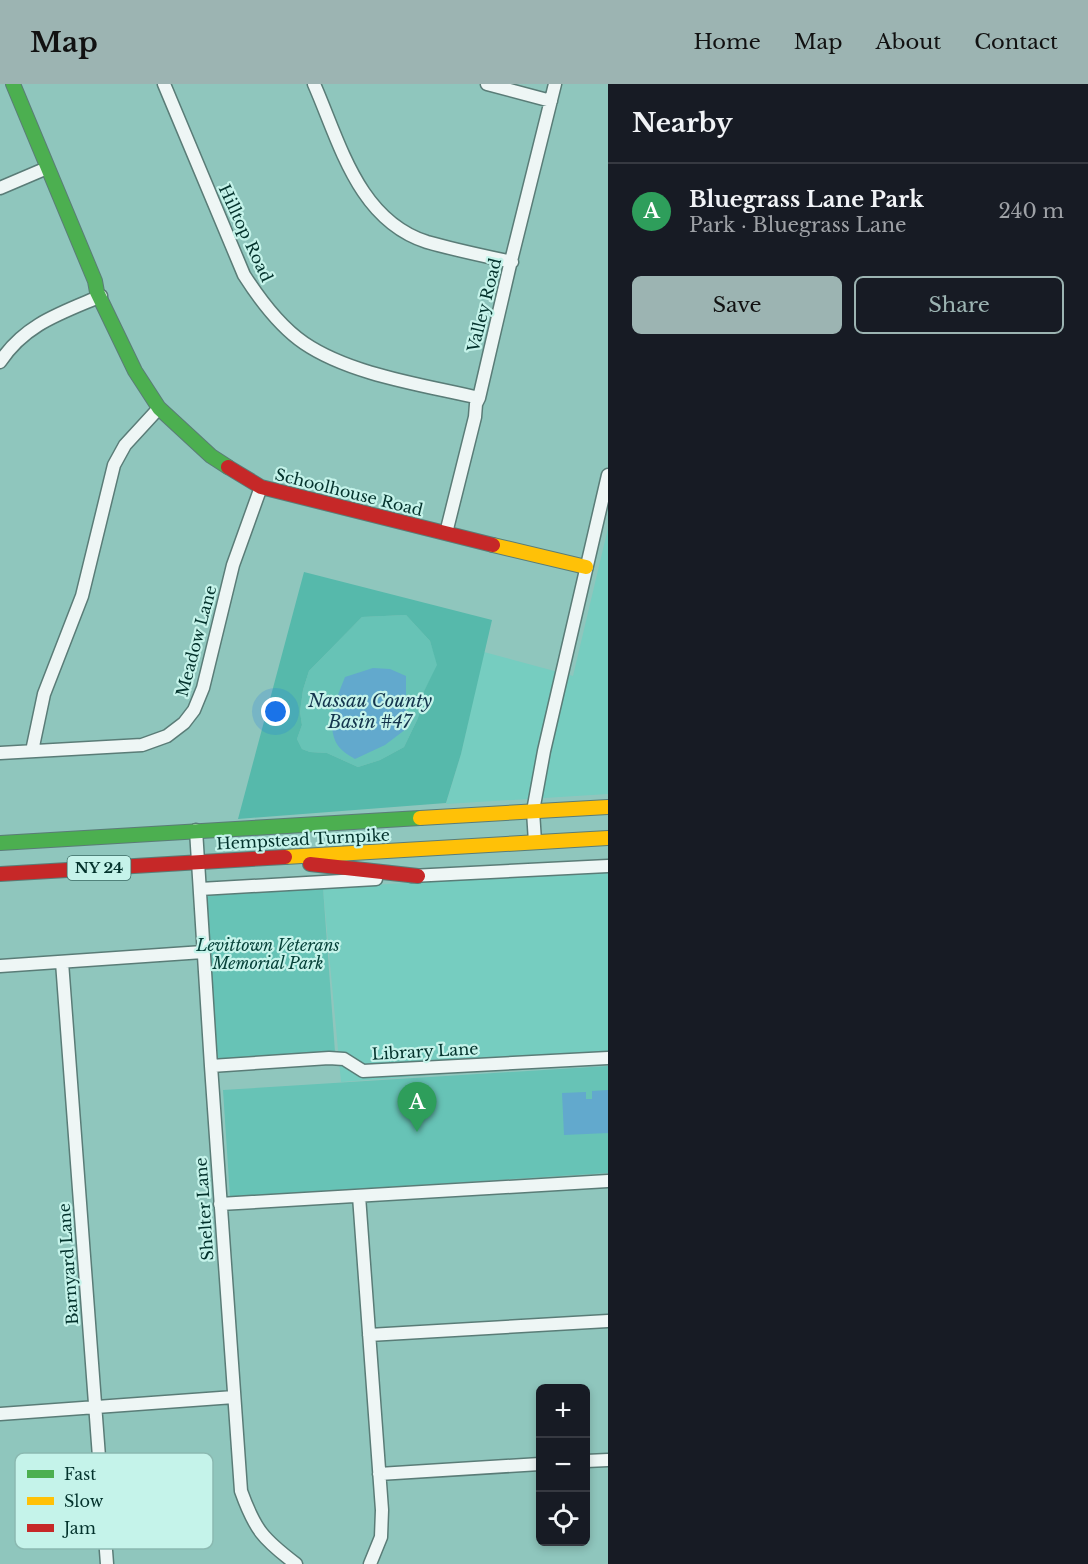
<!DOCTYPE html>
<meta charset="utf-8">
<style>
body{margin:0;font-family:"Libre Baskerville",serif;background:#20242c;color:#f1f3f6}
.controls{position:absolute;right:18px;bottom:18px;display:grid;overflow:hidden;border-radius:9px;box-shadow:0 3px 9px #0003}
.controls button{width:54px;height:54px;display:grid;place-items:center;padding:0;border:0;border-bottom:2px solid #363941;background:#171b24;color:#f1f3f6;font:30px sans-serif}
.you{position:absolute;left:276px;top:628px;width:21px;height:21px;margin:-15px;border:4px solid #fff;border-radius:50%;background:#1a73e8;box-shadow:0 0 0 9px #1a73e833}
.badge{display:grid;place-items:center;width:39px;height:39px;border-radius:50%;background:#9cb4b2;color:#fff;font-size:20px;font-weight:700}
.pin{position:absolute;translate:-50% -50px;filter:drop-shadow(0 2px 3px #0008)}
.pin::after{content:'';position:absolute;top:32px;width:21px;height:18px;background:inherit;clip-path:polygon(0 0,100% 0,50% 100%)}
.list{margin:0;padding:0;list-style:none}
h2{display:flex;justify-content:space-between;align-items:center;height:78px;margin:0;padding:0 24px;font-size:26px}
h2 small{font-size:20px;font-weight:400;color:#9ea1a6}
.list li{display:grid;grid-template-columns:39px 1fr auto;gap:18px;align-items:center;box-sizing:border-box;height:96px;padding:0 24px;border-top:2px solid #363941}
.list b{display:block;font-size:22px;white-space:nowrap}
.list p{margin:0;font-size:20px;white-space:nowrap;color:#9ea1a6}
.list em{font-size:20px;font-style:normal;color:#9ea1a6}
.actions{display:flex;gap:12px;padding:18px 24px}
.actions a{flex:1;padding:14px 0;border:2px solid #9cb4b2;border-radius:9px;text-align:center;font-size:21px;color:#9cb4b2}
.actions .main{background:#9cb4b2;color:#111}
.icon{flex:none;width:33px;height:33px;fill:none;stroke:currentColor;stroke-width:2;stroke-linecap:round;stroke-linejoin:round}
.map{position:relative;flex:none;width:608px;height:1480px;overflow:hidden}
header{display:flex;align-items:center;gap:36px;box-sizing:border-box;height:84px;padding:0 30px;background:#9cb4b2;color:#111}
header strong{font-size:28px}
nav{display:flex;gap:33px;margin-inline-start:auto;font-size:21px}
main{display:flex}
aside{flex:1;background:#171b24}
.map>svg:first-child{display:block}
.built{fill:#76cdc0}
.green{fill:#67c3b6}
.forest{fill:#56b9ab;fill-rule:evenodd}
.water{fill:#62a9cd}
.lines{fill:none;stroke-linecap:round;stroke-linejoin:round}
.street-casing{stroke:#5a7c77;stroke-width:15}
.fast-casing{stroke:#5a7c77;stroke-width:16}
.slow-casing{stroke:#5a7c77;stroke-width:16}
.jam-casing{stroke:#5a7c77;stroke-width:16}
.street{stroke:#eef6f5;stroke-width:12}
.fast{stroke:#4caf50;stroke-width:14}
.slow{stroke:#ffc107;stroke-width:14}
.jam{stroke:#c62828;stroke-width:14}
.labels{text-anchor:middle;stroke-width:4.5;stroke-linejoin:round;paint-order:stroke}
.shield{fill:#c5f3ea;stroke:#3d6c65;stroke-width:1.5}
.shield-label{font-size:15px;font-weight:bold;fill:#03322c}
.street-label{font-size:16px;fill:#03322c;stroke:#c5f3ea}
.park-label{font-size:16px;font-style:italic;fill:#064139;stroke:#c5f3ea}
.water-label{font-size:18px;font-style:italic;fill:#14354d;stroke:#c5f3ea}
.key{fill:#c5f3ea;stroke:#8bb9b1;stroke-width:1.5}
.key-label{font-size:16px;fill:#03322c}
</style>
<header>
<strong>Map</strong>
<nav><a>Home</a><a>Map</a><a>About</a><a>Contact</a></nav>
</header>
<main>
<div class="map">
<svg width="608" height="1480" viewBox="0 0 608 1480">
<rect width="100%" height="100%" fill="#8fc6bd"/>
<path class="built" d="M608 444V710L446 720 461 670 484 568 573 592Z
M608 787V977L341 998 323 804Z"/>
<path class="green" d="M406 531 430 557 438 581 424 607 418 634 404 663 380 676 358 683 327 669 310 668 302 665 297 655 302 641 300 628 303 606 309 587 362 533Z
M323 804 335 968 215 976 203 812Z
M608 982V1089L230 1113 223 1006Z"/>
<path class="forest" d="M304 488 492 536 461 670 446 719 238 735ZM406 531 430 557 437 581 424 607 418 634 404 663 380 676 358 683 327 669 310 668 302 665 297 655 302 641 300 628 303 606 309 587 362 533Z"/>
<path class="water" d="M373 584 390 585 406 592V645L385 661 355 675C350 672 343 668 339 663 324 643 337 613 345 593Z
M608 1006V1049L564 1051 562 1009 586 1008V1015H592V1007Z"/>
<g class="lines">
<defs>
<path id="street" d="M164 0 244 191C260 216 279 242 304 259 351 291 424 301 479 314
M314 0C340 59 358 136 427 158 455 166 484 172 512 178
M487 0 551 17
M0 104 47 84
M0 278C25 240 61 229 101 212
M446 449 475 333 476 320 479 314 509 185 555 0
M32 667 44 610 82 512 114 381 125 361 159 324
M0 669 142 661 167 652 184 639 194 626 203 604 233 481 261 403
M196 746 211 982 241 1407C255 1446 263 1455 296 1480
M535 758 533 727 544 667 608 391
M411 792 608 782
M200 805 376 795
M62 878 107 1480
M0 882 203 868
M211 982 329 974 344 975 363 987 608 974
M359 1112 382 1426 381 1453 370 1480
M220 1120 608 1097
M369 1251 608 1237
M0 1330 234 1313
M586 1377 608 1376
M379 1390 540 1380"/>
<path id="fast" d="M13 0 95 197 97 208 135 287 159 324 211 372 228 383
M0 759 420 734"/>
<path id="slow" d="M493 461 586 483
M420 734 608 723
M285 773 608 754"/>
<path id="jam" d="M228 383 261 403 493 461
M310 780 418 792
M0 790 285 773"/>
</defs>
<use href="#street" class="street-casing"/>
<use href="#fast" class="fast-casing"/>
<use href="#slow" class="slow-casing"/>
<use href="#jam" class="jam-casing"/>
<use href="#street" class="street"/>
<use href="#fast" class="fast"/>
<use href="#slow" class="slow"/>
<use href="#jam" class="jam"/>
</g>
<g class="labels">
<rect class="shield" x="67.5" y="772" width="63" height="24" rx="4.5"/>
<g class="shield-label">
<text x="99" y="789">NY 24</text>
</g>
<g class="street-label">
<text transform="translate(246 149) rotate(65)" y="6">Hilltop Road</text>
<text transform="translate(484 221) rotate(-76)" y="6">Valley Road</text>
<text transform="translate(349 408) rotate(14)" y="6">Schoolhouse Road</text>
<text transform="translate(196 557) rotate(-75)" y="6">Meadow Lane</text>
<text transform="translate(303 755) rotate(-3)" y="6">Hempstead Turnpike</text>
<text transform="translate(425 967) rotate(-3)" y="6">Library Lane</text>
<text transform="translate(204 1125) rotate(-94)" y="6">Shelter Lane</text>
<text transform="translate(68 1180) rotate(-94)" y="6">Barnyard Lane</text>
</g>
<g class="park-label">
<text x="268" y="867">Levittown Veterans<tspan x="268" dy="18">Memorial Park</tspan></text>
</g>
<g class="water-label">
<text x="370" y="623">Nassau County<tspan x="370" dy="21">Basin #47</tspan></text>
</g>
</g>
<rect x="15" y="1369" width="198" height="96" rx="9" class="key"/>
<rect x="27" y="1386" width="27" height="8" fill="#4caf50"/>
<rect x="27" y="1413" width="27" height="8" fill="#ffc107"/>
<rect x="27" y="1440" width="27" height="8" fill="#c62828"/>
<g class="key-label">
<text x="64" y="1396">Fast</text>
<text x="64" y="1423">Slow</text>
<text x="64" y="1450">Jam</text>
</g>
</svg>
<div class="controls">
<button>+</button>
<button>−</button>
<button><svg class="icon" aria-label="locate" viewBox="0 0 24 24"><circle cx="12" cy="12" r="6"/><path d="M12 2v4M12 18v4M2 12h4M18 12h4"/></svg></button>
</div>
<div class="you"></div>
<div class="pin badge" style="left:417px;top:1048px;background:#2e9e5b">A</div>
</div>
<aside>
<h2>Nearby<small></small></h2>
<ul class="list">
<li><span class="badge" style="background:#2e9e5b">A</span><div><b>Bluegrass Lane Park</b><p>Park · Bluegrass Lane</p></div><em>240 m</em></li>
</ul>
<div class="actions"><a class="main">Save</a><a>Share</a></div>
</aside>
</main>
